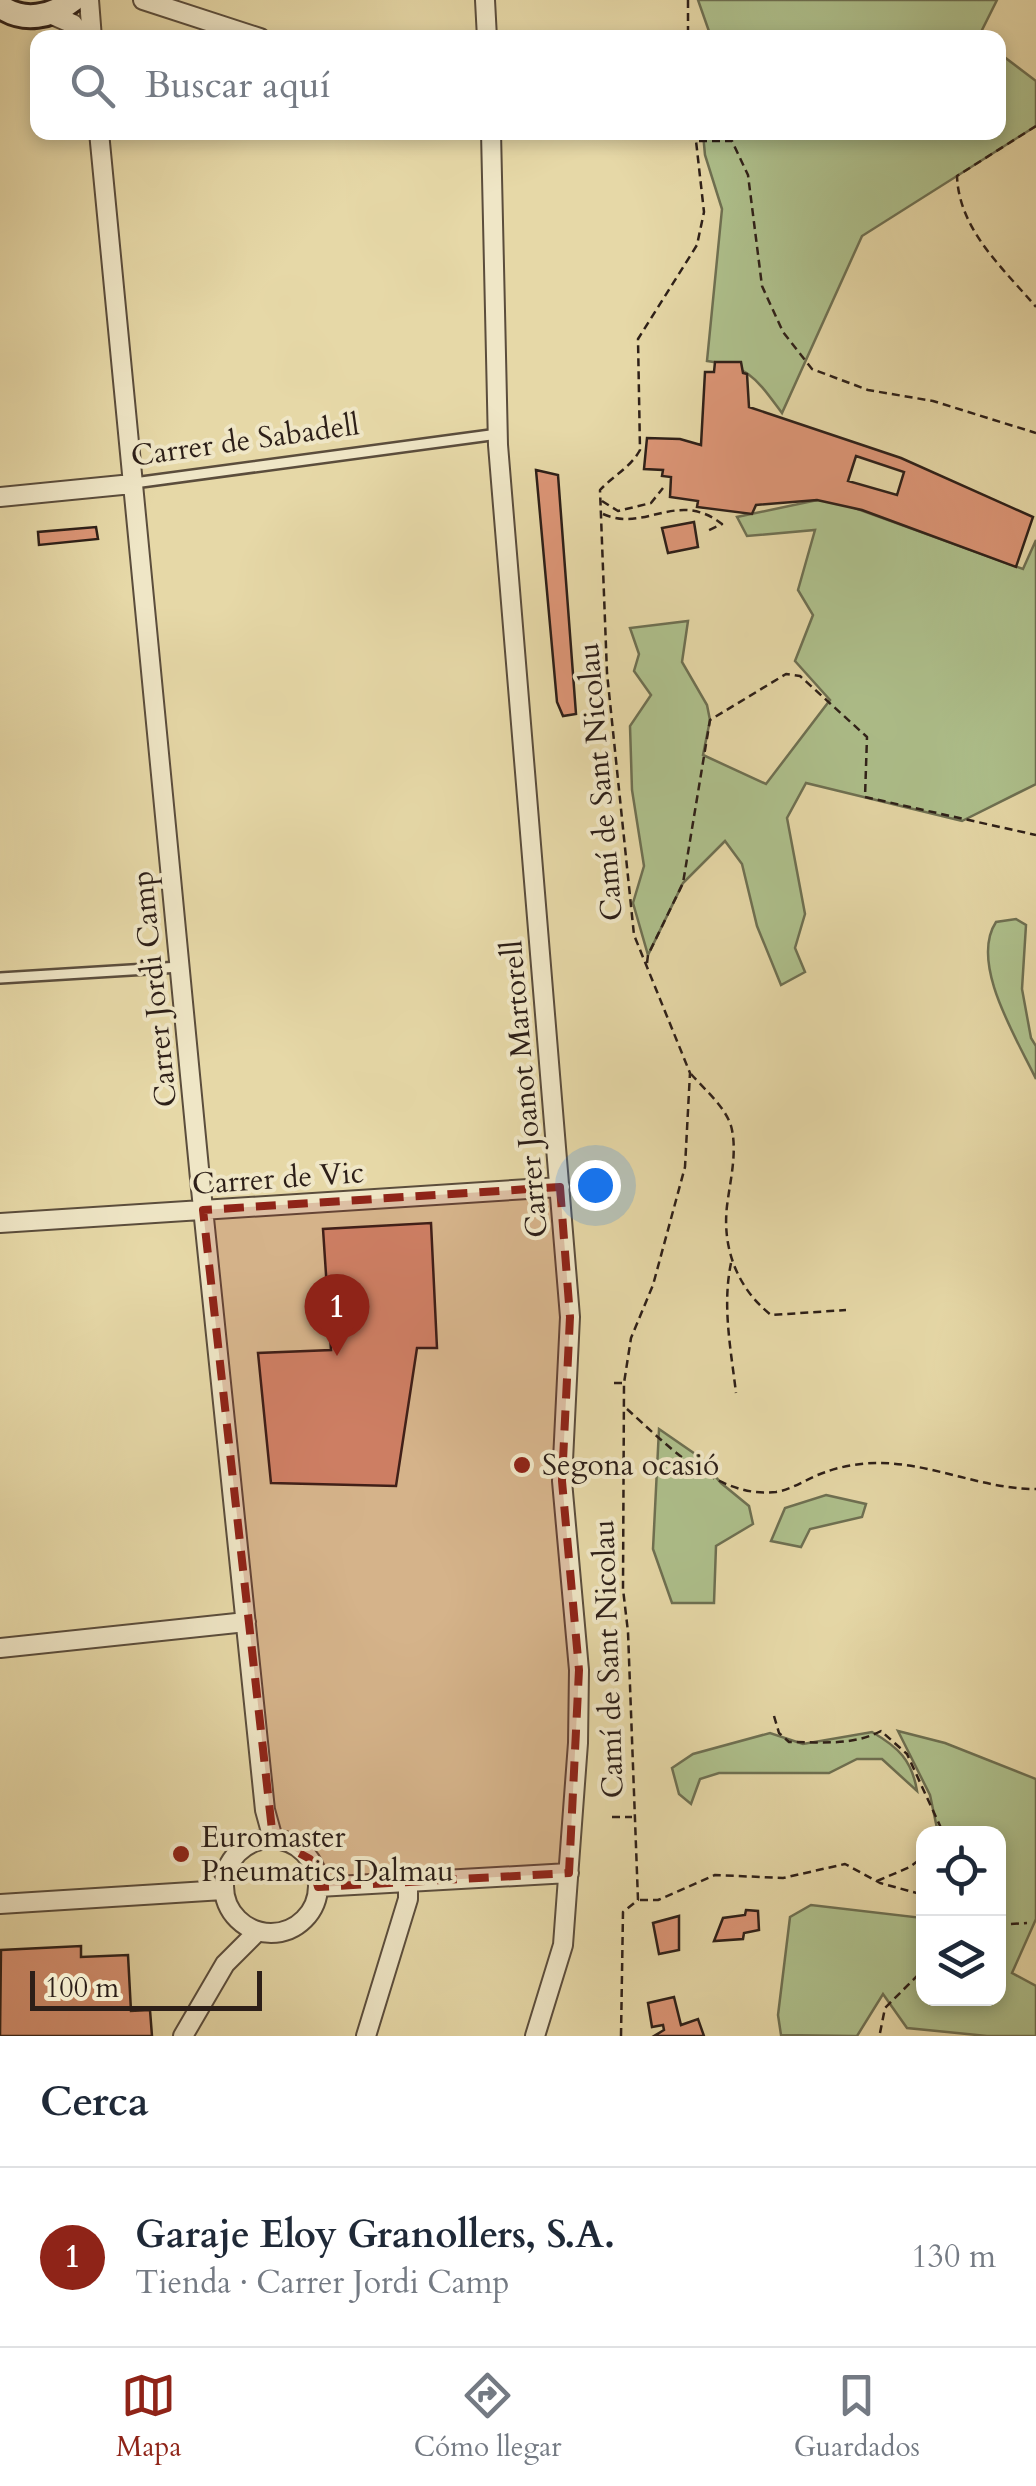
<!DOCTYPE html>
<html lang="es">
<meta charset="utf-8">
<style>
body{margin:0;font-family:Cardo,serif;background:#f6f6f7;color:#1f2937}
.controls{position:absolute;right:30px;bottom:30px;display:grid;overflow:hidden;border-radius:20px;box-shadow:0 5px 15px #0003}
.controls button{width:90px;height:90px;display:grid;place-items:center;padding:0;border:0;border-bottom:2px solid #e0e1e3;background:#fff;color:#1f2937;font:50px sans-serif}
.scale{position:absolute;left:30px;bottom:25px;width:232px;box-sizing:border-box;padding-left:10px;border:5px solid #2d1f18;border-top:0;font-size:28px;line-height:35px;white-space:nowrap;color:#2d1f18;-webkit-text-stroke:8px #efe6c6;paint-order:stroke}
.you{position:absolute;left:595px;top:1185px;width:35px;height:35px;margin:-25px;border:8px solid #fff;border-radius:50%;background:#1a73e8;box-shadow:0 0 0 15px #1a73e833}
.badge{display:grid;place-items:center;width:65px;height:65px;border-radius:50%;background:#8f2418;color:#fff;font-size:32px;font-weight:700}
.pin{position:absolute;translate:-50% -82px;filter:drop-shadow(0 2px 5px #0008)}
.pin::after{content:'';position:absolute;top:52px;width:35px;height:30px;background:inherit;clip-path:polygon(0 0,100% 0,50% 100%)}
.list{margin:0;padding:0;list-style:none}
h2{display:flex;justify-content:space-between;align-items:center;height:130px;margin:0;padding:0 40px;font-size:42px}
h2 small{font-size:32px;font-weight:400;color:#747a83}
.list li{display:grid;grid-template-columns:65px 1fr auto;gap:30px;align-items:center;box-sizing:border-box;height:180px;padding:0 40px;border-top:2px solid #e0e1e3}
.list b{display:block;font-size:38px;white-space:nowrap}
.list p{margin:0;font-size:32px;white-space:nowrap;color:#747a83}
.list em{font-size:32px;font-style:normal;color:#747a83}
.icon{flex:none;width:55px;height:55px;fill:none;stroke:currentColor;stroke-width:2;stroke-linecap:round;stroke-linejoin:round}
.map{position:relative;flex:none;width:1036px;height:2036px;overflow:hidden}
.search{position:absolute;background:#fff;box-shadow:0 5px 15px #0003;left:30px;right:30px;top:30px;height:110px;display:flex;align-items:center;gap:25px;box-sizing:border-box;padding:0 35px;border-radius:20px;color:#747a83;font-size:38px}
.sheet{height:310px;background:#fff}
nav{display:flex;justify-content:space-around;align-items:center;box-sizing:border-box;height:140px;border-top:2px solid #e0e1e3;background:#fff;font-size:28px;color:#747a83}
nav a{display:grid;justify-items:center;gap:5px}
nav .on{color:#8f2418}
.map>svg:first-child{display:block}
.green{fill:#aec08c;stroke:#6e7052;stroke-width:2.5}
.building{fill:#dc9576;stroke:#2d1f18;stroke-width:2.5;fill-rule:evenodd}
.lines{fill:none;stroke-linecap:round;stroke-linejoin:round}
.lane-casing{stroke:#5b4d3c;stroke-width:14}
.street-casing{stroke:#5b4d3c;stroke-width:22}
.secondary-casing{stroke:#2d1f18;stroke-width:28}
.path{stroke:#2d1f18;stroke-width:2.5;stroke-dasharray:8 5;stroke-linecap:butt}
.lane{stroke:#efe6c6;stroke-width:9}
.street{stroke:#efe6c6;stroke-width:18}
.secondary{stroke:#efe6c6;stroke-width:22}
.marked{fill:#8f2418;fill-opacity:0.2;stroke:#8f2418;stroke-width:8;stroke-dasharray:20 12;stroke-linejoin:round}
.poi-dot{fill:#8f2418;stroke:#efe6c6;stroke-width:4}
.labels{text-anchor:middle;stroke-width:8;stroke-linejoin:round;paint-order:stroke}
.street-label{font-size:30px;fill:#2d1f18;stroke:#efe6c6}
.poi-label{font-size:30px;fill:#2d1f18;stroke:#efe6c6;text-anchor:start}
</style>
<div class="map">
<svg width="1036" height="2036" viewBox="0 0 1036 2036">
<rect width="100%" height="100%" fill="#e6d8a7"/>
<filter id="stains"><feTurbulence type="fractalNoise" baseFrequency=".002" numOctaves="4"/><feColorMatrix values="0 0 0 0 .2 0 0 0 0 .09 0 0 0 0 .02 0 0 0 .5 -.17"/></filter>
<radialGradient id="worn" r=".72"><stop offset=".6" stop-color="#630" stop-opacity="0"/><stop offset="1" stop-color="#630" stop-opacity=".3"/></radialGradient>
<path class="green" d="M698 0H997L978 38 711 37Z
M999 53 1036 81V126L862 236 782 413C757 380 750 366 707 361L722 209 705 155 703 133 998 132Z
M827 498 1023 569 1036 540V784L962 821 806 783 787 818 805 914 795 948 805 972 781 985 757 926 742 864 725 841 683 883 648 955 633 903 644 866 632 790 630 726 651 695 634 671 639 654 630 628 688 621 682 662 707 705 710 720 703 755 766 784 830 700 795 661 813 615 798 590 815 530 747 536 737 517Z
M1016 919 1026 925 1022 989 1031 1038 1036 1046V1079C1017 1039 969 963 996 922Z
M659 1429 698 1456 721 1483 749 1506 753 1524 716 1546 714 1603H672L653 1549Z
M826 1495 866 1504 862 1517 810 1529 801 1547 771 1541 785 1508Z
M898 1731 945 1743 1036 1779V1919L1012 1973 1036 1986V2036H987L907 2028 883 1994 857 2036 781 2035 778 2015 790 1917 811 1905 923 1918 924 1998H998V1834L938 1833 930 1795Z
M872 1732C898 1747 912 1760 917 1791L882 1759H857L829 1773H719L700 1779 691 1804 679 1794 672 1768 693 1754 770 1733 803 1744Z"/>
<path class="building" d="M715 362H741L743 373 747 374 749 407 901 458 1033 517 1016 567 862 510 817 500 756 505 752 514 697 507 698 501 670 497 671 477 662 476 663 470 644 469 647 438 680 439 701 445 705 372H714ZM856 456 904 472 897 495 848 481Z
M536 470 558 475 576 714 563 716 557 702Z
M694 522 698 547 668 553 662 528Z
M96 527 98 539 39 545 38 532Z
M431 1223 437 1348H417L396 1486 271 1483 258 1353 331 1350 323 1229Z
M746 1910 758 1911 759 1930 744 1933 743 1939 714 1941 723 1918 745 1915Z
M679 1916V1950L659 1954 653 1923Z
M81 1946V1957L128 1955 131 2011 150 2010 152 2036H0L1 1950Z
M674 1997 681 2025 698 2019 704 2036H654L664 2030 663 2025 652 2027 648 2003Z"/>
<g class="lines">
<defs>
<path id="lane" d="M134 483 498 434
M0 978 180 967"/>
<path id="street" d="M89 0 92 38
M143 0 260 38
M485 0 487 38
M50 14 73 24 81 38
M99 132 201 1189 265 1810 273 1839
M491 132 498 445 570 1317 562 1481 579 1670 578 1743 563 1945 535 2036
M0 497 132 484
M0 1223 560 1187
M0 1648 246 1622
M224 1886a47 47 0 1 1 94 0a47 47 0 1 1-94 0Z
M318 1887 569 1873
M0 1904 223 1890
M183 2036 225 1964 257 1932
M366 2036 408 1899V1882"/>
<path id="secondary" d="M0 6C23 23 52 17 73 0"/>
</defs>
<use href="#lane" class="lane-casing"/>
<use href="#street" class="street-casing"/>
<use href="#secondary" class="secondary-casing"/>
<path class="path" d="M688 0V38
M1036 126 957 176C959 230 1003 268 1036 307
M699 141H732L748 175 762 286 783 332 812 369 868 390 933 401 1036 433
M602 501 618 511 651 503 663 488
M603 514C646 533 677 489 722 524L707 531
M647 963 648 955 683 883 710 720 786 674 800 676 867 737 865 797 1036 835
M691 1074C705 1090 728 1109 732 1130 737 1155 730 1181 727 1206 722 1249 738 1289 771 1315L846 1310
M731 1263C722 1306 731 1350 736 1393
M614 1383H623
M627 1409C666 1444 718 1499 776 1492 794 1489 809 1477 826 1472 841 1466 863 1463 878 1463 933 1463 981 1489 1036 1489
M774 1716 779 1733 789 1742C820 1742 853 1746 881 1731L907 1754 941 1828 940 1834
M612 1817H632
M877 1881 910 1867 924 1856
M640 1900H658L715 1875 783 1878 845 1864 880 1883 924 1895
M998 1925 1027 1923
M880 2033 885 2008 924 1969
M621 2036 623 1912 638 1900 628 1632 623 1589 624 1383 631 1338 653 1285 685 1167 690 1073 634 935 607 673 600 490C614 475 630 468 640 450L638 339 697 245 704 212 695 132"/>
<use href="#lane" class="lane"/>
<use href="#street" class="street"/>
<use href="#secondary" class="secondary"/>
</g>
<path class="marked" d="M560 1187 570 1317 562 1481 579 1670 569 1873 318 1887 310 1859 273 1839 203 1210Z"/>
<g class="poi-dot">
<circle cx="522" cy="1465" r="10"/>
<circle cx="181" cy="1854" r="10"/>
</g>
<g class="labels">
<g class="street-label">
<text transform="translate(245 440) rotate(-8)" y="10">Carrer de Sabadell</text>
<text transform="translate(600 782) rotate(-95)" y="10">Camí de Sant Nicolau</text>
<text transform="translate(154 989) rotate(-96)" y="10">Carrer Jordi Camp</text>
<text transform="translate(524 1089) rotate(-95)" y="10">Carrer Joanot Martorell</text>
<text transform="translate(278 1178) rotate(-4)" y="10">Carrer de Vic</text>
<text transform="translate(608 1659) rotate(-92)" y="10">Camí de Sant Nicolau</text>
</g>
<g class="poi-label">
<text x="542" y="1475">Segona ocasió</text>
<text x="201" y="1847">Euromaster<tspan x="201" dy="34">Pneumatics Dalmau</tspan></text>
</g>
</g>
<rect width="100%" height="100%" filter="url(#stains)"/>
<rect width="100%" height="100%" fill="url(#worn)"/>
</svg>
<div class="controls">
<button><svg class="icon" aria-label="locate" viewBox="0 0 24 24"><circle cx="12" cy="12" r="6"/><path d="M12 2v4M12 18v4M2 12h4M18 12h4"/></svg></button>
<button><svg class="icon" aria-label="layers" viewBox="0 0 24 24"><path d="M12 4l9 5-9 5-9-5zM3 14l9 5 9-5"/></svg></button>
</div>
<div class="scale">100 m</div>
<div class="you"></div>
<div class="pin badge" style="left:337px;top:1356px">1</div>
<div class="search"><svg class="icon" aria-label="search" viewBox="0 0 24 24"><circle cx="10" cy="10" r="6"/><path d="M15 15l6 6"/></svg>Buscar aquí</div>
</div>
<section class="sheet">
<h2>Cerca<small></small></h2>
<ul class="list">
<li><span class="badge">1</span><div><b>Garaje Eloy Granollers, S.A.</b><p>Tienda · Carrer Jordi Camp</p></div><em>130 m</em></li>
</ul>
</section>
<nav>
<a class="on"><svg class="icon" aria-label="map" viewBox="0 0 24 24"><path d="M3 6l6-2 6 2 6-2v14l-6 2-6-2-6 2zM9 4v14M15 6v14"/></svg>Mapa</a>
<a><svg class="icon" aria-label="directions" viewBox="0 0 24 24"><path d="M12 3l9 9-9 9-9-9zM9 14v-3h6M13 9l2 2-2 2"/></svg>Cómo llegar</a>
<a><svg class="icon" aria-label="saved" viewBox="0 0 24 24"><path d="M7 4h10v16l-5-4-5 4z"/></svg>Guardados</a>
</nav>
